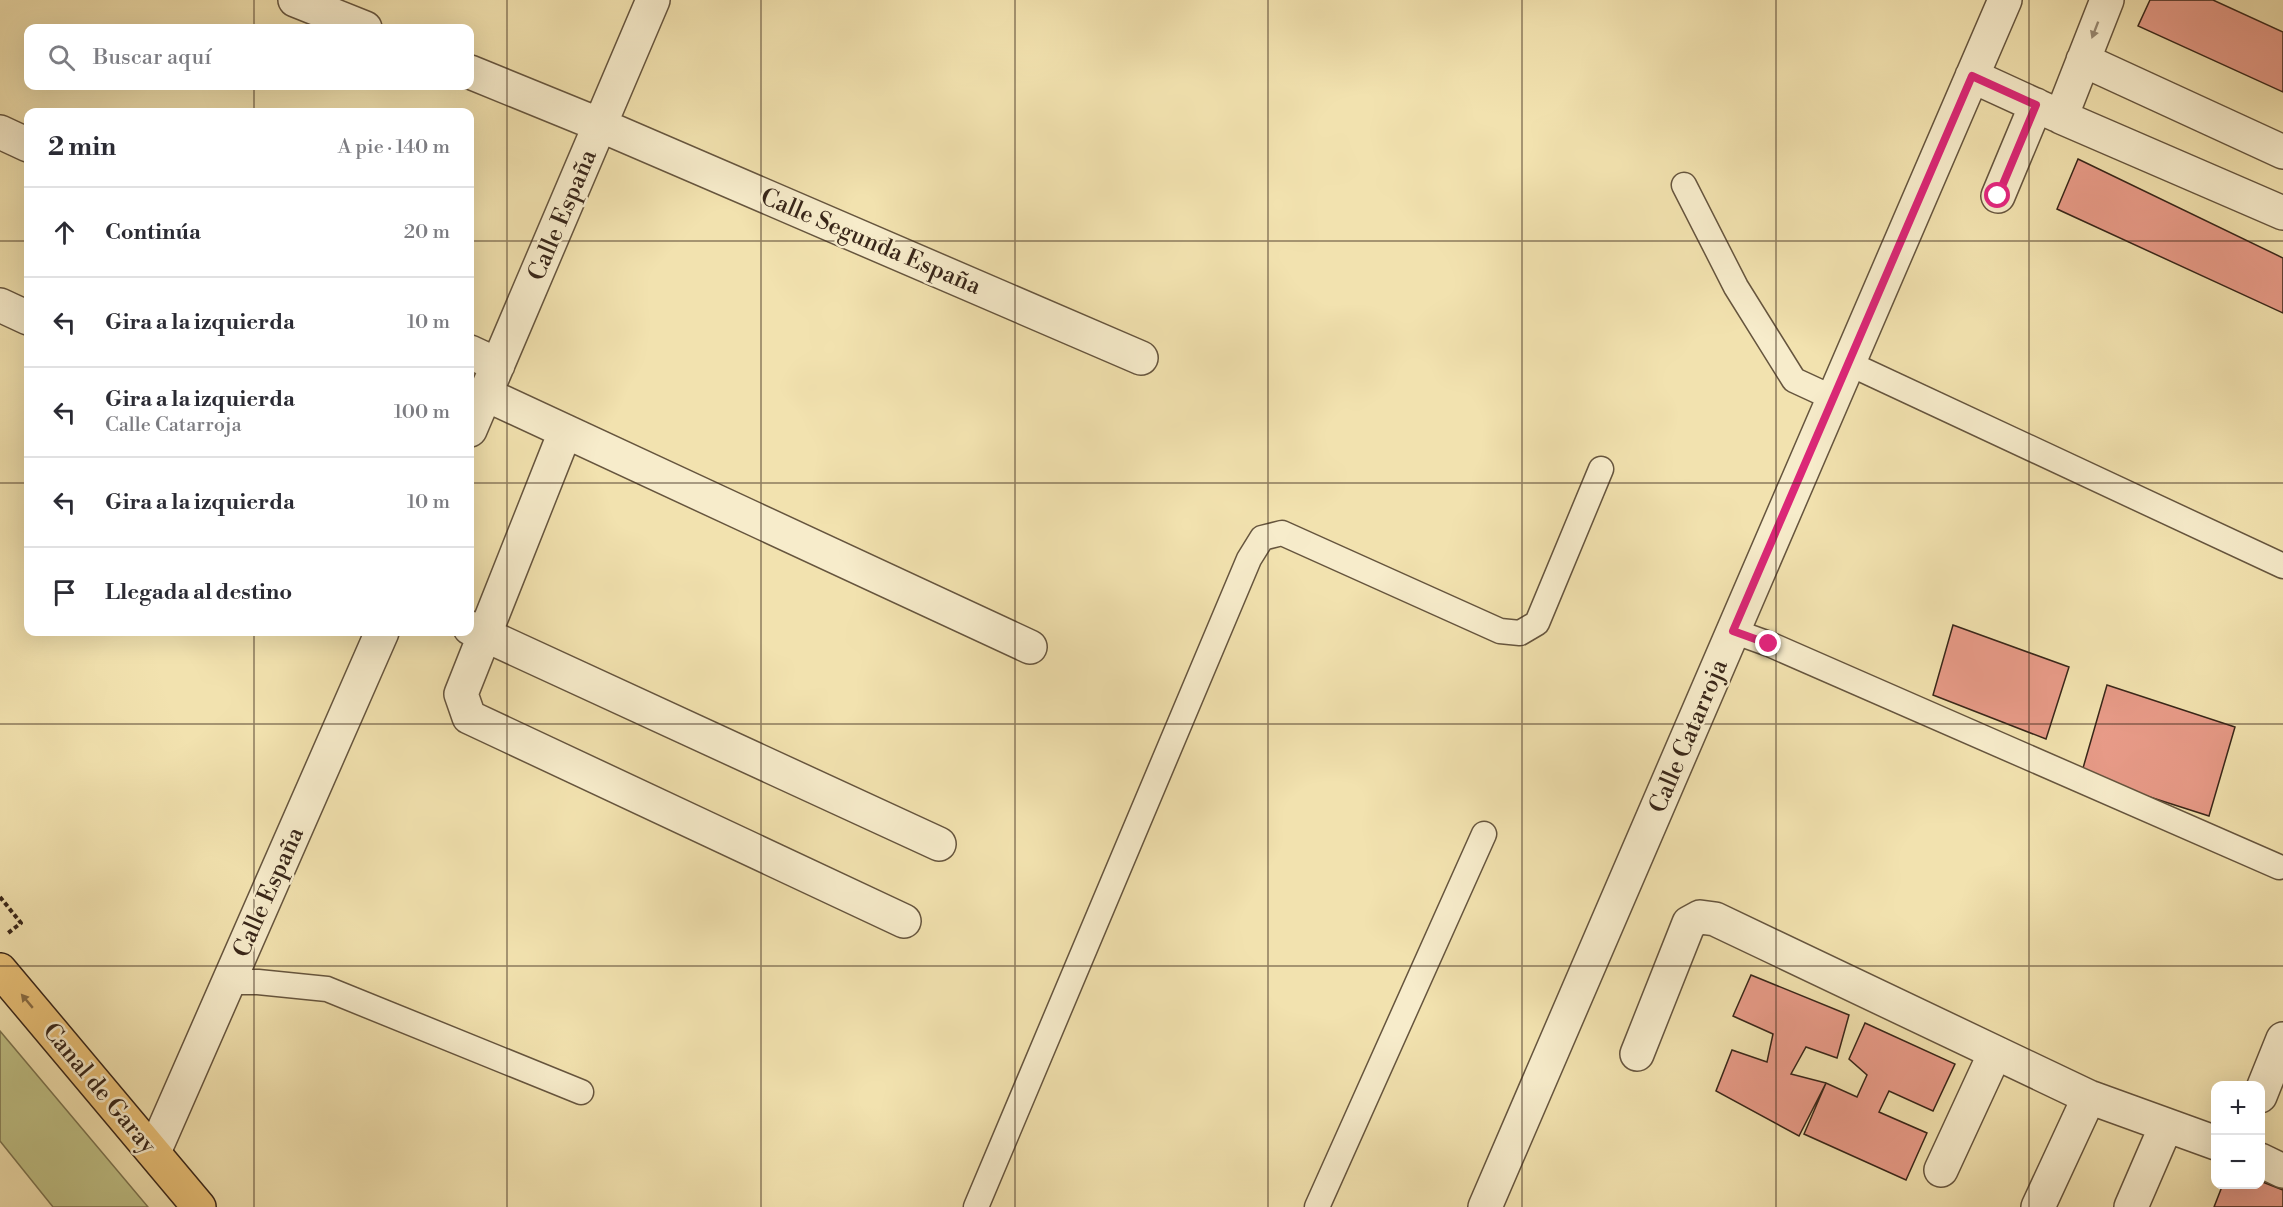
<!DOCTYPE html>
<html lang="es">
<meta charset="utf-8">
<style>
body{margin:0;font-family:"Libre Bodoni",serif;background:#f2f2f3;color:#2b2b33}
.controls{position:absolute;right:18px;bottom:18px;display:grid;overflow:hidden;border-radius:12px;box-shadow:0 6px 24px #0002}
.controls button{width:54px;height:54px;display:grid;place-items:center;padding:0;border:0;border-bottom:2px solid #e1e1e2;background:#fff;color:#2b2b33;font:30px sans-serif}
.stop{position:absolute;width:18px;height:18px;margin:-14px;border:4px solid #db2777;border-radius:50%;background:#fff}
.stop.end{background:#db2777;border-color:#fff;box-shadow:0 2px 6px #0008}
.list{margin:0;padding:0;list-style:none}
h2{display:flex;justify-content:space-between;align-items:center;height:78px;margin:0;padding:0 24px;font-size:26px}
h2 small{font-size:20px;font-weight:400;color:#7c7c81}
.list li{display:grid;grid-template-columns:39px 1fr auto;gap:18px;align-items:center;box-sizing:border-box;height:90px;padding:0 24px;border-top:2px solid #e1e1e2}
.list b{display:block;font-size:22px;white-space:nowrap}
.list p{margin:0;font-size:20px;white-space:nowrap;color:#7c7c81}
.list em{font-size:20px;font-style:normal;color:#7c7c81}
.icon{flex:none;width:33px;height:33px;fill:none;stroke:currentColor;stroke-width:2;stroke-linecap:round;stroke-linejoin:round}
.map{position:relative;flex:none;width:2283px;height:1207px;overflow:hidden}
.search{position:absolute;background:#fff;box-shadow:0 6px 24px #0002;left:24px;top:24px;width:450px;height:66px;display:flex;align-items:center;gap:15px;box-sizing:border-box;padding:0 21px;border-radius:12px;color:#7c7c81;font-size:22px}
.panel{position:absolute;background:#fff;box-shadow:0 6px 24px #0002;left:24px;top:108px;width:450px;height:528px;border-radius:12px}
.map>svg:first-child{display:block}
.green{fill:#c0c287;stroke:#7c7450;stroke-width:1.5}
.building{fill:#e89b88;stroke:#382619;stroke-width:1.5}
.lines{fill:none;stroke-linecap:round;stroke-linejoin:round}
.lane-casing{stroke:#66553e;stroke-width:27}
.street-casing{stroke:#66553e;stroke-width:36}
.highway-casing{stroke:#382619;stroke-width:36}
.path{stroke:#382619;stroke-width:4;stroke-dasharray:4.5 3;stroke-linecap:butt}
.lane{stroke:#f7eccb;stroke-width:24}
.street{stroke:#f7eccb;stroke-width:33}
.highway{stroke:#e9c178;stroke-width:33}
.oneway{fill:#988972}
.oneway2{fill:#886c44}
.route{stroke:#db2777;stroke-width:8}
.grid{fill:none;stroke:#382619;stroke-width:1.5;stroke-opacity:0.55}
.labels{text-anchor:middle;stroke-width:5;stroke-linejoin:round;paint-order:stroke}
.street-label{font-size:24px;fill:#382619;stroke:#f7eccb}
</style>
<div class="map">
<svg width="2283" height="1207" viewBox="0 0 2283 1207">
<rect width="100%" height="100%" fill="#f2e2af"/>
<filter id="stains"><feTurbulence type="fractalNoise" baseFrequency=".00333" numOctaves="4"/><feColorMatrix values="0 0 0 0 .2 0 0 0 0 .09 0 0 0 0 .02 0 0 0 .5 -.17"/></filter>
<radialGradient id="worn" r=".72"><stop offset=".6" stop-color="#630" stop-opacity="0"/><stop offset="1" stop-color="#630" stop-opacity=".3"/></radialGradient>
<path class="green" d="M0 1031 148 1207H53L0 1141Z"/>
<path class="building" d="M2150 0H2213L2283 32V92L2138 26Z
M2078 159 2283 258V313L2057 209Z
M1953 625 2069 667 2046 739 1933 695Z
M2107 685 2235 727 2209 816 2081 775Z
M1751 975 1849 1015 1837 1058 1806 1047 1791 1074 1826 1083 1799 1136 1716 1091 1732 1050 1767 1062 1773 1034 1733 1016Z
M1865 1023 1955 1064 1933 1111 1889 1091 1879 1112 1927 1133 1906 1180 1804 1134 1826 1083 1857 1097 1867 1075 1849 1059Z
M2260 1181 2283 1190V1207H2214L2223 1184H2260Z"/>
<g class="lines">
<defs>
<path id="lane" d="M1684 185 1736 287 1794 380 1833 398
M1848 363 2283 566
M1733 631 1769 644 2279 867
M229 982H258L327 989 581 1092
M976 1207 1249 559 1262 538 1282 533 1500 631 1520 633 1537 623 1601 469
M1317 1207 1484 834"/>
<path id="street" d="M295 0 365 28
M2107 0 2061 117 2283 213
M2083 60 2283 152
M470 72 600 125 1141 358
M1972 76 2057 115
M0 132 28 145
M1998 196 2036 105
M0 305 28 318
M470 352 498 365
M485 394 1030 647
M470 430 653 0
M565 432 461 694 469 717 904 921
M470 628 939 844
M1637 1054 1689 923 1700 917 1715 919 2089 1097 2216 1143
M2260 1096 2283 1039
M154 1152 382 632
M2260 1160 2283 1171
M1941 1170 1995 1053
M1485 1207 2005 0
M2038 1207 2089 1097
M2131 1207 2166 1126"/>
<path id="highway" d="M0 970 199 1207"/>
</defs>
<use href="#lane" class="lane-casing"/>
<use href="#street" class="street-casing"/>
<use href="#highway" class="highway-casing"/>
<path class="path" d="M0 897 21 923 8 933"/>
<use href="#lane" class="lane"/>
<use href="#street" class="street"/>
<use href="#highway" class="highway"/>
</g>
<defs><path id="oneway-solid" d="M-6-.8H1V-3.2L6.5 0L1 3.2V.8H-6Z" transform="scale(1.5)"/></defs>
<use class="oneway" href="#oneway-solid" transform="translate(2095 30) rotate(111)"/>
<use class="oneway2" href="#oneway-solid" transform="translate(27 1001) rotate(-130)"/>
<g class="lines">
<path class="route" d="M1769 644 1733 631 1972 76 2036 105 1998 196"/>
</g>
<path class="grid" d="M254 0V28M507 0V1207M761 0V1207M1015 0V1207M1268 0V1207M1522 0V1207M1776 0V1207M2029 0V1207M254 86V112M0 241H28M470 241H2283M0 483H28M470 483H2283M254 632V1207M0 724H2283M0 966H2283"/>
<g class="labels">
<g class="street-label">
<text transform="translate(562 215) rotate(-67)" y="8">Calle España</text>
<text transform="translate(871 241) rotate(23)" y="8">Calle Segunda España</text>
<text transform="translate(1688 736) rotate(-67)" y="8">Calle Catarroja</text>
<text transform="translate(268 892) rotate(-66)" y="8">Calle España</text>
<text transform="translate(100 1088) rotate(50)" y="8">Canal de Garay</text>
</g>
</g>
<rect width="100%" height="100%" filter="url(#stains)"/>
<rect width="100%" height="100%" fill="url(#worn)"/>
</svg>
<div class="controls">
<button>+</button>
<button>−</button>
</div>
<div class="stop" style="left:1998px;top:196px"></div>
<div class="stop end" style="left:1769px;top:644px"></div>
<div class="search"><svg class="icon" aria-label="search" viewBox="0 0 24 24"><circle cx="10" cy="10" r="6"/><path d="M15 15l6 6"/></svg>Buscar aquí</div>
<section class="panel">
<h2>2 min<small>A pie · 140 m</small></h2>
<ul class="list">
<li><svg class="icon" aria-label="ahead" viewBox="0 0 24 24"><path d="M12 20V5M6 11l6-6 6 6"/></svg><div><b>Continúa</b></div><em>20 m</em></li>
<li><svg class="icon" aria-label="left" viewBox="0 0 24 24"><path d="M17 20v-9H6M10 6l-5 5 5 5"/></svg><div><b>Gira a la izquierda</b></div><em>10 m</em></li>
<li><svg class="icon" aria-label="left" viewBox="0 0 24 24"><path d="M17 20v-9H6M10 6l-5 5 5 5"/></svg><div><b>Gira a la izquierda</b><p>Calle Catarroja</p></div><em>100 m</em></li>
<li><svg class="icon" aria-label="left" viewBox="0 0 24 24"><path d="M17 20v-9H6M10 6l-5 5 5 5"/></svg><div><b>Gira a la izquierda</b></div><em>10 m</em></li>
<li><svg class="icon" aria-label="arrive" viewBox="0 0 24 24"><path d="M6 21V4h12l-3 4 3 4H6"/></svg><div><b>Llegada al destino</b></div></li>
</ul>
</section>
</div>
